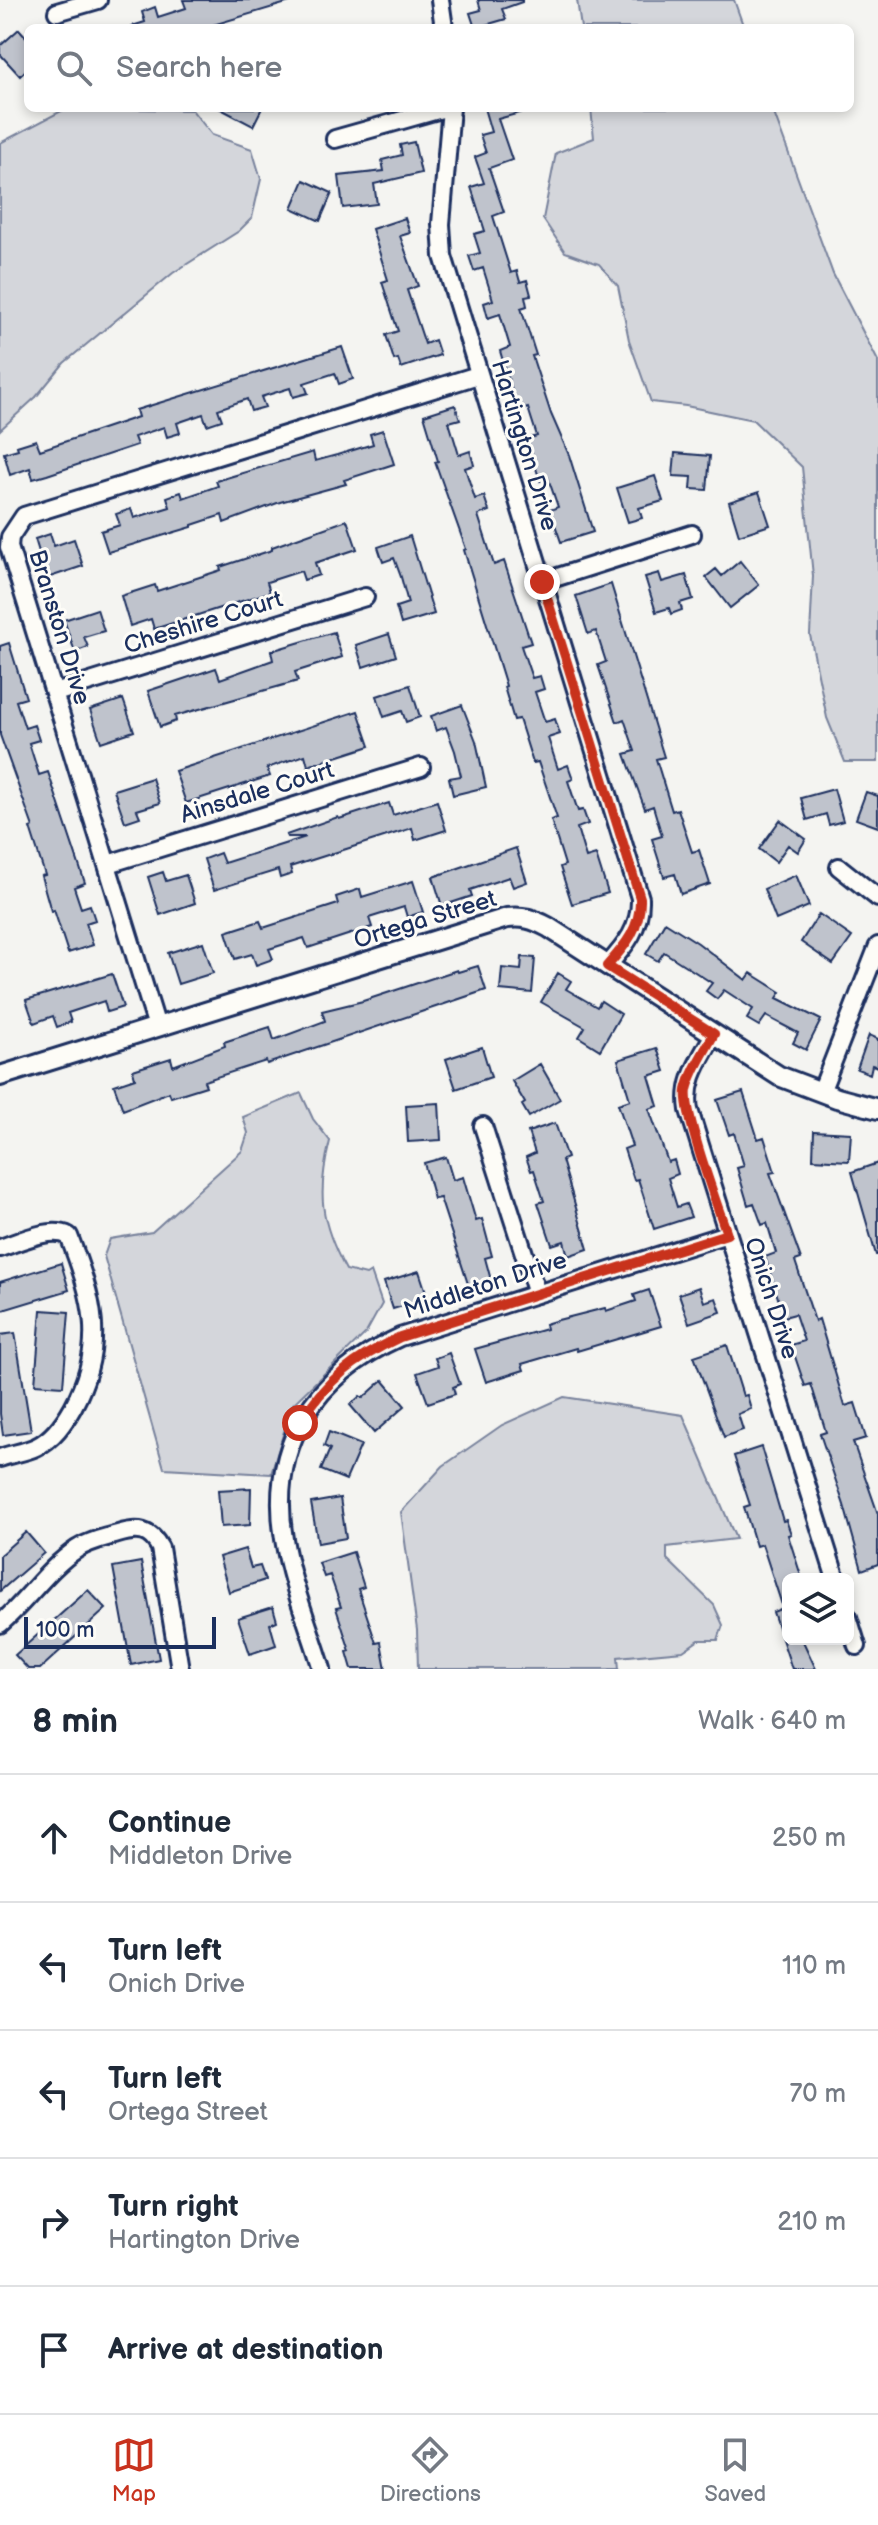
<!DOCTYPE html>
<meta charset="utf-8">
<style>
body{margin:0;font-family:"Balsamiq Sans",sans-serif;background:#f2f2f3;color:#1f2937}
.controls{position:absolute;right:24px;bottom:24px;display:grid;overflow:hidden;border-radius:12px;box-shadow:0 4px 12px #0003}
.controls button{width:72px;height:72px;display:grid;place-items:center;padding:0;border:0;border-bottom:2px solid #e0e1e3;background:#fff;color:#1f2937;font:40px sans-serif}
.scale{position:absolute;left:24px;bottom:20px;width:192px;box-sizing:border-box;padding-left:8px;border:4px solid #1b2f5e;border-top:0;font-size:22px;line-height:28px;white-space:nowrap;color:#1b2f5e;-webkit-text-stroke:6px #fdfcf7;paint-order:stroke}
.stop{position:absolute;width:24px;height:24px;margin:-18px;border:6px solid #c8321e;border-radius:50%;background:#fff}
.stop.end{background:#c8321e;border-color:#fff;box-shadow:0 2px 8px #0008}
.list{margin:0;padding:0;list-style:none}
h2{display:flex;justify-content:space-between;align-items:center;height:104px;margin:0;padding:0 32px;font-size:34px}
h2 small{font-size:26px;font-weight:400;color:#747a83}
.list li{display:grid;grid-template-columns:52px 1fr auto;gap:24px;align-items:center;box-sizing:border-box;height:128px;padding:0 32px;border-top:2px solid #e0e1e3}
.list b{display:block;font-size:30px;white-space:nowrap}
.list p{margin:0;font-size:26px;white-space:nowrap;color:#747a83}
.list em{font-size:26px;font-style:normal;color:#747a83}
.icon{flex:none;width:44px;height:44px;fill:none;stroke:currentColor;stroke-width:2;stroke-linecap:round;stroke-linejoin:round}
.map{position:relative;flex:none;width:878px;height:1669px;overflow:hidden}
.search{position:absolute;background:#fff;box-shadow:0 4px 12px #0003;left:24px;right:24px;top:24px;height:88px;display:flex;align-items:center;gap:20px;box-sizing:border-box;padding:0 28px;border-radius:12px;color:#747a83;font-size:30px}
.sheet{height:744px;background:#fff}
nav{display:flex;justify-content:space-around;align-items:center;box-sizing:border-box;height:112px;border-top:2px solid #e0e1e3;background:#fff;font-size:22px;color:#747a83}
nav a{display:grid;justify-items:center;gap:4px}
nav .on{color:#c8321e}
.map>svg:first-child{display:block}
.green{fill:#d4d6db;stroke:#78829c;stroke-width:2}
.building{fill:#bfc3cc;stroke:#1b2f5e;stroke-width:2}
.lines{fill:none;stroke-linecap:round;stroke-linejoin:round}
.minor-casing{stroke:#1b2f5e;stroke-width:22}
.tertiary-casing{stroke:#1b2f5e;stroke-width:24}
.minor{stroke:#fdfcf7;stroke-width:16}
.tertiary{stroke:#fdfcf7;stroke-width:18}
.route{stroke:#c8321e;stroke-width:10}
.labels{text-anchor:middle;stroke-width:6;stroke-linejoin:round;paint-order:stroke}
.street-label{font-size:24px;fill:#1b2f5e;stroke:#fdfcf7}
</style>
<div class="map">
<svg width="878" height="1669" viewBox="0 0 878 1669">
<rect width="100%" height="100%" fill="#f4f4f1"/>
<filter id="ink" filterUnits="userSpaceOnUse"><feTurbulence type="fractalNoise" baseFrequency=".0125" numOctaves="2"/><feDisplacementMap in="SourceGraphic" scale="16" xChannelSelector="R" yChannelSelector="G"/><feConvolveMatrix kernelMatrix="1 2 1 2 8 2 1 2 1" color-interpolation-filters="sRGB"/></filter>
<g filter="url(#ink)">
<path class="green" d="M577 0H734L744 28H581Z
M67 108 192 110 212 135 252 149 261 179 252 218 239 231 173 273 64 363 36 397 0 430V143Z
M591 108H772L833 274 878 361V762H845L827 718 810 635 813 576 802 467 753 420 686 406 651 402 629 340 618 286 599 264 565 252 543 219 556 153 594 138Z
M301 1093 313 1119 330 1141C317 1193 320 1222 346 1270L366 1275 371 1272 382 1304 366 1333 292 1405 271 1474 164 1468 104 1256 110 1239 152 1232 242 1151 248 1133 243 1117Z
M564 1397 683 1415 736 1539 667 1547V1559L714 1605 723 1625 718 1640H699L683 1651 618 1657 619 1669H418L417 1630 401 1512 443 1466 502 1425Z"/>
<path class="building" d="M183 0H290V2L203 28H132V26L145 22 142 12 155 7 158 17 186 8Z
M478 0H522V2L502 9 506 19 475 28 470 13 481 10Z
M19 29 28 39V68L20 76 0 54V46Z
M219 108H262L253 126Z
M484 108H527V111L498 119 512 160 489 168 504 212 493 216 511 273 517 271 520 282 527 280 531 295 525 296 527 306 521 308 536 355 532 356 551 414 569 455 593 532 561 542 550 510 558 507 548 478 540 481 527 439 537 436 528 408 518 411 500 351 510 347 500 314 488 318 484 303 493 300 483 268 474 271 469 256 480 253 474 234 485 231 471 187 484 183 475 157 486 153 480 135 491 132Z
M414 142 421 173 374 184 377 204 343 208 339 176 384 171 382 160 402 155 400 145Z
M304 180 332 193 320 221 292 208Z
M405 218 410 233 400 236 418 286 407 290 425 344 435 340 440 355 401 368 398 359 394 360 386 335 398 331 382 282 388 280 372 229Z
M342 347 353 379 339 384 335 373 304 383 308 393 293 397 290 388 261 397 265 407 251 411 247 399 218 409 222 420 207 425 203 414 177 423 180 433 167 437 164 427 134 437 137 445 47 475 33 479 30 468 10 475 4 453 18 449 17 446 36 440 40 450 138 417 136 410Z
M455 405 460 419 449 422 459 455 470 451 474 465 465 468 475 499 484 496 489 511 478 515 494 565 504 561 531 643 521 646 532 678 540 676 544 689 535 692 545 722 555 719 560 734 548 738 558 769 568 765 573 779 568 781 578 811 583 810 588 824 577 828 586 858 596 855 608 893 572 904 560 867 565 865 551 820 557 818 538 762 533 763 519 719 514 720 504 687 506 686 464 550 466 549 435 462 438 461 424 415Z
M383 430 394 464 344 480 346 484 280 502 224 523 222 515 192 525V527L108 552 101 531 120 525 116 514 131 509 134 518 170 507 167 497 181 492 183 498 218 486 216 481 313 452 315 461 337 455 373 444 370 434Z
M675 453 710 456 707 490 691 489 692 477 673 476Z
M655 476 663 501 639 508 642 518 628 522 617 488Z
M759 492 770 525 739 535 729 502Z
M347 520 357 549 315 563 319 575 304 580 301 571 267 582 270 592 154 629 151 619 130 626 121 596 155 585 157 591 221 570 220 567 272 550V547Z
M50 534 54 546 74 539 83 566 47 578 35 539Z
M410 536 434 614 401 624 396 607 408 603 401 577 394 558 383 562 378 547Z
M740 561 759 585 730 608 706 577 716 569 722 576Z
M659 573 662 582 686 575 693 599 680 603 682 610 671 614 669 608 656 612 645 577Z
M611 584 664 757 656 759 672 811 678 809 692 852 699 850 710 884 681 894 675 874 664 877 652 839 662 836 653 806 645 809 630 768 625 754 635 751 624 719 617 722 598 665 606 662 596 631 588 634 576 596Z
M97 609 104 631 84 637 88 647 75 652 64 620Z
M334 632 342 657 295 672 298 681 175 716 176 721 160 727 148 691 216 668 220 679 273 660 271 651Z
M389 634 396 656 363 667 356 645Z
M9 643 26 698 16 701 25 728 34 725 39 740 29 743 39 775 48 772 85 883 74 887 81 908 90 905 95 920 86 923 93 945 68 953 54 910 51 911 41 876 45 875 30 828 33 827 0 735V646Z
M410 685 420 717 406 722 402 711 384 717 377 696Z
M123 699 134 731 101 742 90 710Z
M462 705 476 741 486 787 453 795 449 778 461 776 455 751 446 727 436 731 431 716Z
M358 711 370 746 308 766 305 755 267 768 270 776 186 803 175 771Z
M152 778 160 803 137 810 140 817 125 822 114 790Z
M834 789 843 821 829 825 826 814 807 820 801 798Z
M866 792 878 796V827L856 819Z
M437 801 446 830 415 840 412 828 290 867 292 874 280 878 278 870 214 890 204 859 220 853 224 863 306 837H287L286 835 338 817 339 819 389 803 393 815Z
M780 820 806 839 798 852 788 845 776 862 759 849Z
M516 848 527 882 513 887 509 877 470 890 472 896 442 906 433 877Z
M163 872 166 881 186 875 195 903 160 915 148 877Z
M796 875 809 906 776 920 764 889Z
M413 881 423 912 407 917 404 907 369 918 372 927 308 948 304 938 269 949 273 959 256 965 252 954 235 959 226 932 260 921 263 928 338 904 336 897 360 889 362 897Z
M819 914 852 937 833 964 801 942Z
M665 922 698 943 746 980 751 973 781 992 777 998 821 1020 806 1050 793 1043 798 1033 766 1016 759 1026 747 1019 753 1009 724 990 717 999 706 991 712 983 664 952 658 961 646 954Z
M203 942 213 973 178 984 168 953Z
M522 957 535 958 532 993 500 990 502 968 521 970Z
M478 966 486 990 267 1064 266 1061 204 1081 206 1086 171 1097 169 1092 123 1110 114 1085 135 1078 133 1070 171 1058 173 1066 225 1046 224 1042 270 1027 274 1040 325 1021 322 1011 363 1001 457 970 458 972Z
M558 973 571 981 566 989 597 1007 601 1001 621 1014 600 1050 579 1037 585 1027 541 1002Z
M112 974 123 1007 107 1012 104 1001 68 1013 71 1022 57 1027 53 1016 34 1023 26 1000Z
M869 1035 878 1039V1067L872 1065 870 1074 857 1069Z
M482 1047 491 1077 456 1089 446 1059Z
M657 1048 665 1071 649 1076 658 1106 649 1109 668 1162 674 1160 678 1174 668 1178 677 1207 686 1204 691 1217 654 1229 638 1179 634 1180 624 1149 632 1146 618 1104 630 1100 618 1060Z
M540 1064 560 1099 529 1117 522 1105 525 1103 512 1081Z
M743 1092 758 1139 764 1137 775 1172 770 1173 801 1259 795 1261 815 1321 819 1319 845 1406 855 1403 866 1438 853 1442 878 1514V1564L862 1570 844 1505 820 1434 826 1432 811 1384 805 1386 791 1345 804 1341 795 1314 784 1317 765 1257 776 1253 767 1223 762 1225 754 1203 748 1205 737 1168 744 1166 734 1133 729 1135 717 1100Z
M439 1103 441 1140 408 1142 406 1105Z
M555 1123 567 1158 562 1160 588 1249 568 1256 564 1241 552 1245 538 1203 544 1201 534 1170 531 1171 526 1157 535 1153 528 1132Z
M814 1131 851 1133 849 1161 813 1159Z
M446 1157 453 1180 463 1177 476 1221 482 1219 492 1256 485 1258 491 1280 469 1287 440 1198 434 1199 424 1163Z
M878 1163V1255H876L852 1172Z
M61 1263 69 1290 0 1311V1282Z
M419 1271 428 1298 393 1309 384 1282Z
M699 1287 704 1302 716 1298 721 1312 689 1323 679 1294Z
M649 1290 661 1326 577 1351 576 1348 522 1364 524 1370 486 1382 475 1349 546 1329 545 1324 558 1320 605 1308 606 1311 636 1301 634 1295Z
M41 1310 69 1312 63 1386 35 1384Z
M15 1333 31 1431 3 1435 0 1414V1335Z
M727 1345 743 1396 747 1395 751 1409 738 1414 743 1430 724 1437 694 1356Z
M449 1353 460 1384 453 1387 455 1394 428 1403 417 1373 438 1366 435 1358Z
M383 1380 405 1406 374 1433 350 1405 360 1396 363 1398Z
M329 1432 361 1445 346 1480 321 1470 330 1449 324 1446Z
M761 1447 783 1521 786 1520 791 1534 788 1535 802 1579H788V1639H802L816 1669H792L773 1612 783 1608 762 1544 756 1546 744 1507 750 1505 734 1456Z
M251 1488 250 1525 221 1527 218 1490Z
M340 1498 346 1538 318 1543 311 1503Z
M26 1532 44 1553 0 1591V1555Z
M245 1549 251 1568 260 1566 265 1580 229 1592 219 1557Z
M353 1552 364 1587 358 1589 376 1643 381 1642 386 1669H352L347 1652 350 1651 336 1608 341 1607 330 1575 324 1577 319 1563Z
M141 1562 159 1659 131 1665 113 1567Z
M88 1590 106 1609 40 1669H28L15 1655Z
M273 1607 277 1621 270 1624 276 1645 250 1654 238 1618Z"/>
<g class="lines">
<defs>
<path id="minor" d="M440 0 444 28
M57 12 98 0
M451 108 441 224 443 256 640 898C641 927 626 945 607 966
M335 139 445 108
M542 582 692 534
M55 693 365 597
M108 864 421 767
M839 867 878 898
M157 1027 9 547 10 537 24 516 478 375
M714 1034C700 1060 684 1080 689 1110L836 1579
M821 1092 878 946
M483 1126 537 1294
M0 1248C19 1242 51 1226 69 1236 93 1300 107 1344 73 1407 64 1423 53 1439 36 1447 25 1452 11 1454 0 1458
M848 1617 857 1646
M0 1624C27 1601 47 1569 77 1549 89 1541 104 1538 118 1534 138 1528 150 1529 160 1548L180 1669
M322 1669C309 1626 291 1583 284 1539 268 1443 316 1375 400 1337L727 1234"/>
<path id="tertiary" d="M0 1076 507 918C523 916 533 919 548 927L779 1076 837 1098 878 1109"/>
</defs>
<use href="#minor" class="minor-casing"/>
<use href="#tertiary" class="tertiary-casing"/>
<use href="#minor" class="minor"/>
<use href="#tertiary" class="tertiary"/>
</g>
</g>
<g class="lines" filter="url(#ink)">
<path class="route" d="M300 1423C324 1381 357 1357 400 1337L727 1234C718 1207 683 1113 687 1090 691 1071 705 1051 714 1034L607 966C626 945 641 927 640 898L542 582"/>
</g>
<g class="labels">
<g class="street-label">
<text transform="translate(525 445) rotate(73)" y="8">Hartington Drive</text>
<text transform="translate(203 622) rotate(-17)" y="8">Cheshire Court</text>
<text transform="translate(60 627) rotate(73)" y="8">Branston Drive</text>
<text transform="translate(257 792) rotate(-17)" y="8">Ainsdale Court</text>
<text transform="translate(425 919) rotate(-17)" y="8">Ortega Street</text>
<text transform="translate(485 1285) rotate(-18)" y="8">Middleton Drive</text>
<text transform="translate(772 1298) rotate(72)" y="8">Onich Drive</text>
</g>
</g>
</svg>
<div class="controls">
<button><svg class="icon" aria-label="layers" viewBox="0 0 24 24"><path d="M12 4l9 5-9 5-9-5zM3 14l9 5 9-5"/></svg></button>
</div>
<div class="scale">100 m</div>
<div class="stop" style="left:300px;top:1423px"></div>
<div class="stop end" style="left:542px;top:582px"></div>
<div class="search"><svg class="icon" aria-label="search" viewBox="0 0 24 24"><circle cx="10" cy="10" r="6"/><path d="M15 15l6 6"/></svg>Search here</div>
</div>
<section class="sheet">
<h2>8 min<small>Walk · 640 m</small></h2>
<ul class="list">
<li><svg class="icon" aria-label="ahead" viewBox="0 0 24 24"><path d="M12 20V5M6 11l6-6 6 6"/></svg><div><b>Continue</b><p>Middleton Drive</p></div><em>250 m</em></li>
<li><svg class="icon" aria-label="left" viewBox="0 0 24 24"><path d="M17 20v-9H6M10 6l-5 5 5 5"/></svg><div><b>Turn left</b><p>Onich Drive</p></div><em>110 m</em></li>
<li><svg class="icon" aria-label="left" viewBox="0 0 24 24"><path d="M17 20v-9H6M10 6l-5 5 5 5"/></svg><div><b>Turn left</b><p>Ortega Street</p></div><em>70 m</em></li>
<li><svg class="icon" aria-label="right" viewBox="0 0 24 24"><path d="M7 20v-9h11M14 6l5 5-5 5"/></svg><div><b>Turn right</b><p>Hartington Drive</p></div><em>210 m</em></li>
<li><svg class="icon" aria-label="arrive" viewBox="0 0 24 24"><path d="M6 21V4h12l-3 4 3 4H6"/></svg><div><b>Arrive at destination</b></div></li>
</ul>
</section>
<nav>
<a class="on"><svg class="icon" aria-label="map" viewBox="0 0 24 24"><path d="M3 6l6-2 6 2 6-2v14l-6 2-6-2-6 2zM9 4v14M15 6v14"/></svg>Map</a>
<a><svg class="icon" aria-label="directions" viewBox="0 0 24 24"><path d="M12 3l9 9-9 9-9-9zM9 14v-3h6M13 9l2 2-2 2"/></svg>Directions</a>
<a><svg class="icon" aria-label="saved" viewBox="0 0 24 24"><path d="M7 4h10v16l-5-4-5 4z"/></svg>Saved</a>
</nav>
